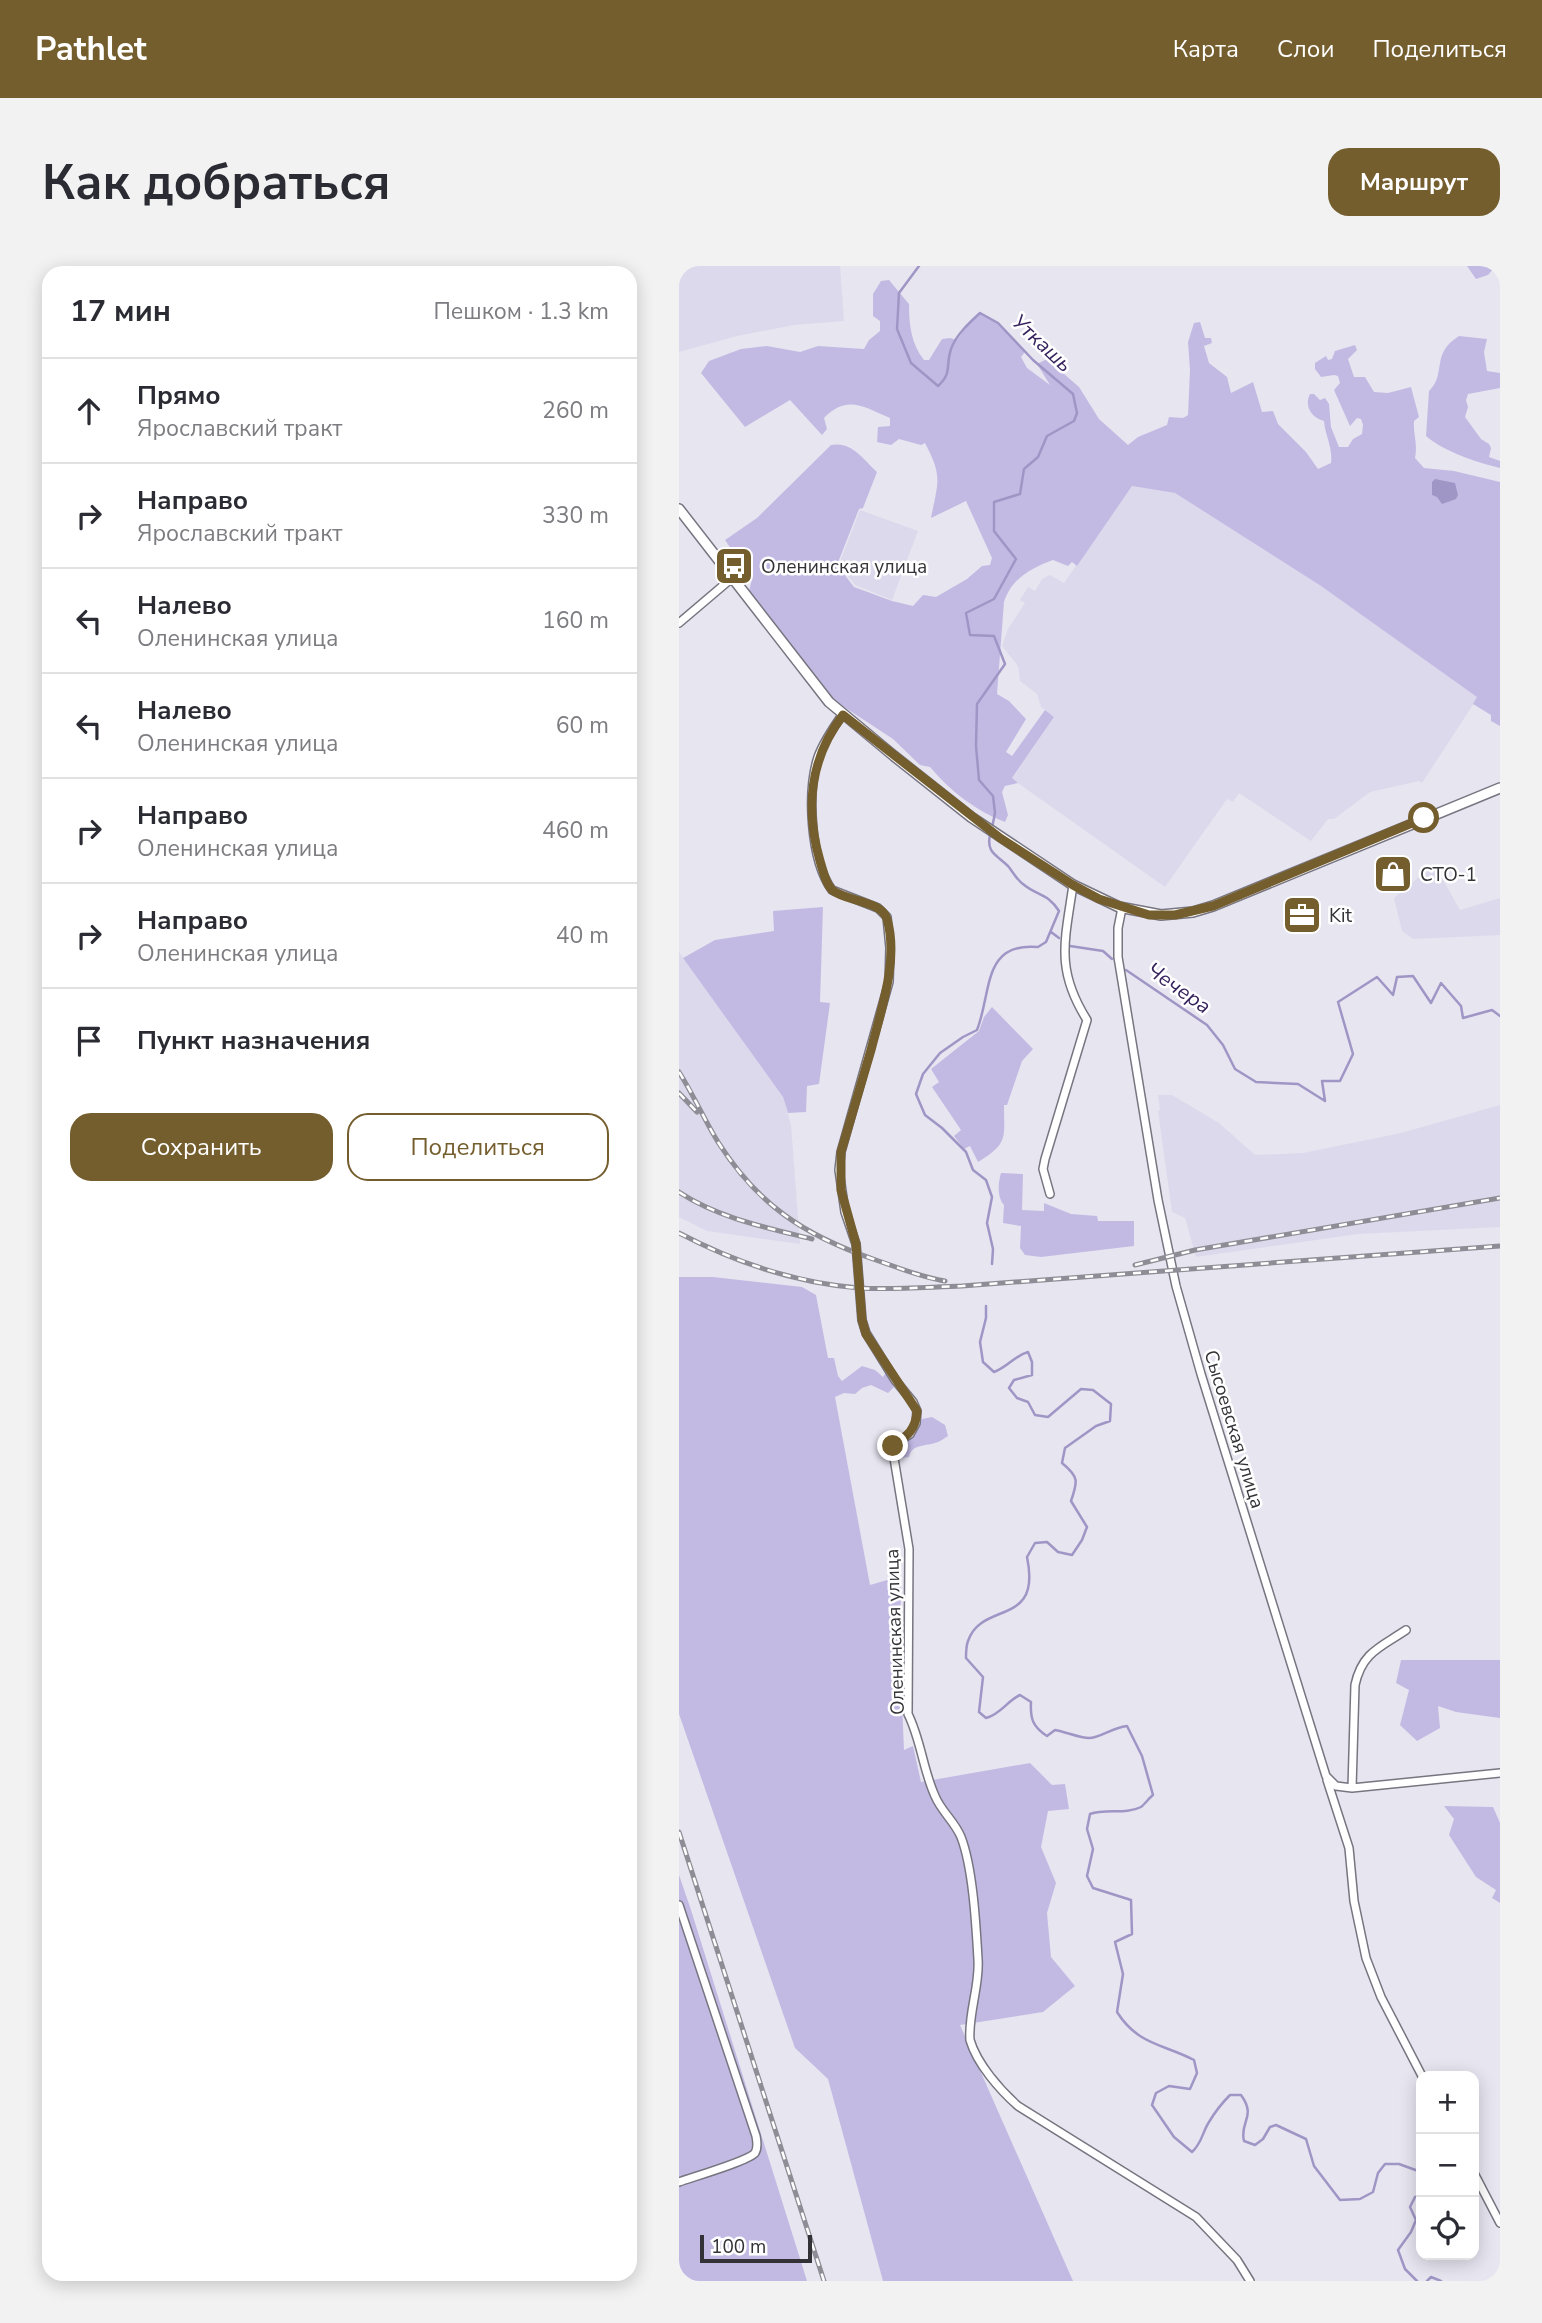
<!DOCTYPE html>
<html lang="ru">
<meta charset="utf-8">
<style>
body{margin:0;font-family:"Nunito Sans",sans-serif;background:#f2f2f3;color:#2b2b33}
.controls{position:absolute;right:21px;bottom:21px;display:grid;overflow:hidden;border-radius:14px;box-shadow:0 4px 18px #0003}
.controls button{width:63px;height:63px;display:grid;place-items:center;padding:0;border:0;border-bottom:2px solid #e1e1e2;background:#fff;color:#2b2b33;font:35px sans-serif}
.scale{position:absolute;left:21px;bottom:18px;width:112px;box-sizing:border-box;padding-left:7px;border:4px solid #333237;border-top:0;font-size:19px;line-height:24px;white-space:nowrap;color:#333237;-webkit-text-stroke:5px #fff;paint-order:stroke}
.stop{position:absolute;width:21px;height:21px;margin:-16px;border:5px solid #755e2e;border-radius:50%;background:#fff}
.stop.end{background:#755e2e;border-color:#fff;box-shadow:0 2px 7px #0008}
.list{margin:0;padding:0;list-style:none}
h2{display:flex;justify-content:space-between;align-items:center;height:91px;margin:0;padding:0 28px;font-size:30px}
h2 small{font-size:23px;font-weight:400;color:#7c7c81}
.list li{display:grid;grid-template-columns:46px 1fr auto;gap:21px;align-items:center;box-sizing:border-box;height:105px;padding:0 28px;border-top:2px solid #e1e1e2}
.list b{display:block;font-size:26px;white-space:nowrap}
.list p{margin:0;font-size:23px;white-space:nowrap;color:#7c7c81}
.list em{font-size:23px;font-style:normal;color:#7c7c81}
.actions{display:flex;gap:14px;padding:21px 28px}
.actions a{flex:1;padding:16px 0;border:2px solid #755e2e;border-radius:21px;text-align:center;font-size:24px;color:#755e2e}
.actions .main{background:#755e2e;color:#fff}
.icon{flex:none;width:38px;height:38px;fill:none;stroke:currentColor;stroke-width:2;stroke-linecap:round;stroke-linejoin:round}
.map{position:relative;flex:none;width:821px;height:2015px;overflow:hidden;border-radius:21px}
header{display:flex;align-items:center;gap:42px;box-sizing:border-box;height:98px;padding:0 35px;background:#755e2e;color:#fff}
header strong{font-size:33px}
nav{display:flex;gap:38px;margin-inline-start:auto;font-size:24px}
.intro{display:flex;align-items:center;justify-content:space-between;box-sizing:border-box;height:168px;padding:0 42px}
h1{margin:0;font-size:49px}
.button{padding:18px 32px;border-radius:21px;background:#755e2e;color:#fff;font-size:24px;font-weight:700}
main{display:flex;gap:42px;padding:0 42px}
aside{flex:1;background:#fff;border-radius:21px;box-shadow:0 4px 18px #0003}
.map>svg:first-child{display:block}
.built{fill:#ddd9ec}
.green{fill:#c3bae4}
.water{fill:#a096c6}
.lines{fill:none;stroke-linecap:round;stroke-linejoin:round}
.stream{stroke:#a096c6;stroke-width:2.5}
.minor-casing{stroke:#777580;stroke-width:10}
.tertiary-casing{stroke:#777580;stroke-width:12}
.minor{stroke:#fff;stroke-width:7}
.tertiary{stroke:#fff;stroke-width:9}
.rail-casing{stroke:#8e8d95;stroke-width:5}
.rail{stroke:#fff;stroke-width:2.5;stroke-dasharray:8;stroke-linecap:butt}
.route{stroke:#755e2e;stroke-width:9}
.labels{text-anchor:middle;stroke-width:5;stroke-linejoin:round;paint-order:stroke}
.poi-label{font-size:19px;fill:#333237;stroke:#fff;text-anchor:start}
.street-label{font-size:19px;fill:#333237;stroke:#fff}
.water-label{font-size:21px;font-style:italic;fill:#36235e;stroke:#fff}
</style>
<header>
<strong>Pathlet</strong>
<nav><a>Карта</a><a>Слои</a><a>Поделиться</a></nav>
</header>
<div class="intro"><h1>Как добраться</h1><a class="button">Маршрут</a></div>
<main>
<aside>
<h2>17 мин<small>Пешком · 1.3 km</small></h2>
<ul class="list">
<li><svg class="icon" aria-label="ahead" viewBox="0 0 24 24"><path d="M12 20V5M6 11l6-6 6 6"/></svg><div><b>Прямо</b><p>Ярославский тракт</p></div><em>260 m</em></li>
<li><svg class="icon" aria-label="right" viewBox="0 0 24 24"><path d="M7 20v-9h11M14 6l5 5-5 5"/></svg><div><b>Направо</b><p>Ярославский тракт</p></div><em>330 m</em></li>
<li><svg class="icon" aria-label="left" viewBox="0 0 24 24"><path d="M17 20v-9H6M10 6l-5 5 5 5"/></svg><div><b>Налево</b><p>Оленинская улица</p></div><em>160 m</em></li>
<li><svg class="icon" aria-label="left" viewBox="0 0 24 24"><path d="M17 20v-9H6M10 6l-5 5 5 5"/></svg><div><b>Налево</b><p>Оленинская улица</p></div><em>60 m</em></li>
<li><svg class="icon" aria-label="right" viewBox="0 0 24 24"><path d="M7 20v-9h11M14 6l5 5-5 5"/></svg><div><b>Направо</b><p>Оленинская улица</p></div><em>460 m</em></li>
<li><svg class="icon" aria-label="right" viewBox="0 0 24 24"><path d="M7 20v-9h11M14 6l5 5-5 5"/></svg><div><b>Направо</b><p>Оленинская улица</p></div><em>40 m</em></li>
<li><svg class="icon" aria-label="arrive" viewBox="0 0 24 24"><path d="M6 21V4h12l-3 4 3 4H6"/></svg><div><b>Пункт назначения</b></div></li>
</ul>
<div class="actions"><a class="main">Сохранить</a><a>Поделиться</a></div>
</aside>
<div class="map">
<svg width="821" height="2015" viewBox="0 0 821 2015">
<rect width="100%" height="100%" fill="#e7e5f0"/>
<path class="built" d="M0 0H161L165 55 115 59 58 70 0 86Z
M453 220 496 227 642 320 799 431 743 517 740 515 691 526 655 553H649L632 575 560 527 554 536 548 533 486 621 333 513 375 451 362 441 358 428 341 415 339 400 323 380 329 363 346 337 341 334 349 321 356 325 363 313 371 309 385 317Z
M181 244 239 265 213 334 176 319 160 298Z
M755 598 781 644 821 632V669L734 673 723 665 715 632Z
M0 686 104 831 112 859 121 978 28 965 0 951Z
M479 829H493L540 857 576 889 624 887 722 867 821 839V961L679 968 517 991 506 952 493 946 479 845 481 844Z"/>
<path class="green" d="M788 0H815V2L809 9 797 13Z
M210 14 230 38C230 58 232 78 245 94H250L263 73 271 72 278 74 289 58 301 47 319 57 346 86 342 91 348 102 371 119 358 98 368 93 400 121 420 153 449 179 459 171 488 159 490 151 504 152 509 149 511 104 509 76 515 57 521 56 526 72H532L533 77 525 80 530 97 548 111 552 127 574 116 583 146 594 145 599 158 627 186 639 203 652 197C654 182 646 169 645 155 632 151 625 140 631 128H635L641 134 646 132 650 138 652 161 660 181H669L674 173 683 168 684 159 682 153 678 152 671 160 655 124 661 117 659 110 655 109 642 111 636 103V97L647 90 649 94 653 93 656 85 676 79 678 84 669 93 675 111H686L695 126 709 127 732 121 740 151 735 155C734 169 739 177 736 192L745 202 775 205 821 216V460L812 455V449L794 438 798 431 642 320 496 227 453 220 398 300 393 296 389 300 374 294C352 302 332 313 325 336L318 428 330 435 347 453 327 486 333 490 366 444 375 451 333 512 339 517 326 520 323 526 329 549 326 556C297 545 271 525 251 501L241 499 214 473 156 435 70 325 73 313 46 274 78 252 152 179C173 175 184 193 198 206L184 242 180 243 158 299 175 321 213 335 234 340 244 329 257 331 288 313 303 300 311 299 313 292 287 235 252 252C259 216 264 211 246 177L242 179 220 173 212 179 198 176 199 161 211 160V152C185 141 168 128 145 152L148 163 143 169 111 134 66 161 22 107 30 95 62 83 88 80 121 86 139 80 185 83 190 74 201 65V55L194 50V28L202 15Z
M780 70 808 73 805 86 808 105 821 107V122L789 128 787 134 789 141 786 151 802 173 810 178 812 182 810 191 821 195V202C797 196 766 186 747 170L750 125C768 108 751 88 780 70Z
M144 641 141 736 151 737 140 818 128 820 127 846 109 847 104 831 4 692 36 674 95 665 94 645Z
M313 741 354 783 343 795 328 839H325C325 872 330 877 299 896L291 880 285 883 275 870 282 864 253 821 260 816 252 803 300 765 305 751Z
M322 907 344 908 343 944 365 945V937L392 948 418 950 419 955H455V980L362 991 346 989 341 982 342 960 324 957 325 939C318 931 319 917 322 907Z
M0 1011H34L123 1021 137 1029 149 1092H155L159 1110 163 1115 183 1100 196 1104 204 1111 207 1106 215 1121 209 1127 192 1119 183 1122 176 1128 165 1127 156 1131 191 1319 222 1310 221 1390 225 1484 234 1480 242 1516 351 1497 373 1519 386 1518 390 1543 369 1545 362 1581 377 1617 368 1647 372 1691 396 1720 364 1746 281 1759 394 2015H204L149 1813 116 1782 0 1448Z
M253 1151 266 1159 269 1170C265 1172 262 1175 259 1176 247 1181 233 1177 230 1191L220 1192 218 1183 239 1162 243 1153Z
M722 1394H821V1452L777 1446 759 1440 761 1462 738 1475 721 1459 730 1424 717 1417Z
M765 1540 814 1541 821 1557V1637L813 1632 817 1624 797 1611 770 1569 775 1553Z
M0 1609 12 1644 128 2015H0Z"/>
<path class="water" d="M756 213 776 217 779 229 777 233 763 238 758 231 753 229V216Z"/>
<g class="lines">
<path class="stream" d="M240 0 220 27 218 63 232 97 259 120C274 106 266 100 272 83 277 69 290 57 301 47L319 57 354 94 394 128 398 147 395 155 368 170 359 191 345 203 341 228 315 236V265L337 293 315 333 287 347 291 369 315 370 326 398 298 438 297 480 300 514 314 530 316 547 313 562
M311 569C307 587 318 589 329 600 334 606 338 614 344 618 358 630 369 627 380 645L367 676 359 681C303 676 313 726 298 764L284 771 261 787 244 808 237 828 246 849 263 862 287 886 294 904 307 914 313 931 308 957 314 983 313 998
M372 666 380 672
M391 680 424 685 433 693
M447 704 528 759 544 779 556 803 577 816 619 818 646 835 643 815H661L674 788 659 736 698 711 714 729 718 711 734 710 752 737 762 717 782 740 784 752 813 744 821 750
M307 1040V1052L301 1076 304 1096 315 1106C329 1101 335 1090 349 1086L353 1096V1109L335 1114 330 1122 338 1132 349 1136 356 1149 369 1151 402 1123 414 1124 432 1138 431 1155 417 1160 386 1182 383 1197C400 1211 399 1215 392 1235L408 1261 403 1274 393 1289 379 1286 368 1276 356 1277 348 1291C363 1362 303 1334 289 1375 287 1380 287 1387 287 1392L304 1411 300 1446 307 1452C322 1448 328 1435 341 1429L352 1436C351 1453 354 1461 368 1470L376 1464C387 1466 401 1472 410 1472 421 1472 432 1462 448 1460L463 1490 474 1529C470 1532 466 1538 462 1541 446 1549 427 1542 411 1548L408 1563 414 1583 408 1610 414 1622 452 1634 453 1668 436 1676 444 1708 438 1746C459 1779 484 1778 515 1794L518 1807 511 1823 490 1820 477 1827 473 1839 495 1871 513 1886C523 1877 523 1867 530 1856 536 1846 543 1837 551 1829H562C578 1851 560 1856 565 1875L576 1879 584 1873 591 1861 597 1859 627 1873 635 1900 661 1934 681 1933 694 1926 699 1907 706 1898H720L742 1906
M738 2015 726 2003 719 1984 732 1966 737 1954 731 1941 736 1931 742 1930
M748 2015 752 2011 762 2015"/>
<defs>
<path id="minor" d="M0 357 53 312
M164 448C154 462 145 475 139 491 128 525 131 594 153 624L199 642 208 651 211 682 210 716 162 886 160 904 166 946 177 978 183 1054 187 1067 216 1114 234 1136 238 1145 237 1157 231 1168 213 1180 230 1283 229 1448C242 1474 244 1504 256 1530 262 1545 276 1556 282 1571 294 1602 297 1659 299 1693 301 1720 289 1747 291 1774 298 1798 321 1824 339 1840L517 1951 558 1994 571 2015
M443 642 439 662V691L479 934 497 1020 522 1108 647 1510 657 1520 673 1522 821 1507
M371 928 364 903 366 893 408 754C376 703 386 675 394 619
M648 1514 670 1582 675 1635 687 1692 702 1731 743 1810
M673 1522 676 1419C683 1386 702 1381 727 1364
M0 1639 77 1870C78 1875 79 1882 76 1887 69 1895 14 1911 0 1916
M795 1907 821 1957"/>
<path id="tertiary" d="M0 243 150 436 215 490 292 551 394 619 440 641 482 649 514 646 534 640 821 522"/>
</defs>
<use href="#minor" class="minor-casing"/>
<use href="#tertiary" class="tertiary-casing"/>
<use href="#minor" class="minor"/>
<use href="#tertiary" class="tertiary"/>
<defs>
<path id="rail" d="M0 806C14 828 25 853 39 876 79 939 125 969 194 993 218 1001 241 1011 266 1015
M0 827 18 846
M0 926C39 952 89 962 133 973
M0 967C55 996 118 1017 180 1022 214 1024 249 1021 283 1020L821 980
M456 999 516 984 821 932
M0 1566 145 2015"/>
</defs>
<use href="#rail" class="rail-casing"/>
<use href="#rail" class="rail"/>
</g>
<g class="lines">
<path class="route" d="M214 1180C228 1170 237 1164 238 1145L187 1068 183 1054 177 978 162 924V886C172 852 182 818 192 784 202 744 220 694 208 653 203 635 166 635 153 624 146 617 144 604 141 595 126 543 131 492 164 449L321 572 394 619 420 633 470 649H496L534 640 745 552"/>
</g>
<defs>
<symbol id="bus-square" viewBox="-11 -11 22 22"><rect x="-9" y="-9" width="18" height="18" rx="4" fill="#755e2e" stroke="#fff"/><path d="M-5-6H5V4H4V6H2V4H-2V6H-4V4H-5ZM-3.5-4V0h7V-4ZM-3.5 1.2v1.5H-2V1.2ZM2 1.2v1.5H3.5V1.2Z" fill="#fff"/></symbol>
<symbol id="shop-square" viewBox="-11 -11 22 22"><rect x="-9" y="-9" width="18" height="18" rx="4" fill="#755e2e" stroke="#fff"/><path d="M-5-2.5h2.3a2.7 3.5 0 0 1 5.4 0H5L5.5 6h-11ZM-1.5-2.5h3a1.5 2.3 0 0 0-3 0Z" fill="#fff"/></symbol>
<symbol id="office-square" viewBox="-11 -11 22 22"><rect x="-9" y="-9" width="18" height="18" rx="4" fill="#755e2e" stroke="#fff"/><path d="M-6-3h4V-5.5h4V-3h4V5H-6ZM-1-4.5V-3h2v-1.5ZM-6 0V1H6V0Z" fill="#fff"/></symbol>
</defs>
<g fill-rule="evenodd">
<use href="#bus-square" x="33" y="278" width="44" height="44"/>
<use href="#shop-square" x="692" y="586" width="44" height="44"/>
<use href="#office-square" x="601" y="627" width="44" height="44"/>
</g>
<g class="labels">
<g class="poi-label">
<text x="82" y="307">Оленинская улица</text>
<text x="741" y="615">СТО-1</text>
<text x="650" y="656">Kit</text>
</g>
<g class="street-label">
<text transform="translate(556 1163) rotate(73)" y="7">Сысоевская улица</text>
<text transform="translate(215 1366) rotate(-92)" y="7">Оленинская улица</text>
</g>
<g class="water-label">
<text transform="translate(363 77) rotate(43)" y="7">Уткашь</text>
<text transform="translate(500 722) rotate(35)" y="7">Чечера</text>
</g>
</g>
</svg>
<div class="controls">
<button>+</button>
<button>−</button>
<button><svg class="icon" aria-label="locate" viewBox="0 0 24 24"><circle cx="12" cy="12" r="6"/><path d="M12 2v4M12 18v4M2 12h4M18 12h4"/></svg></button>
</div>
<div class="scale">100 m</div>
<div class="stop" style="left:745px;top:552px"></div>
<div class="stop end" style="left:214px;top:1180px"></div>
</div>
</main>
